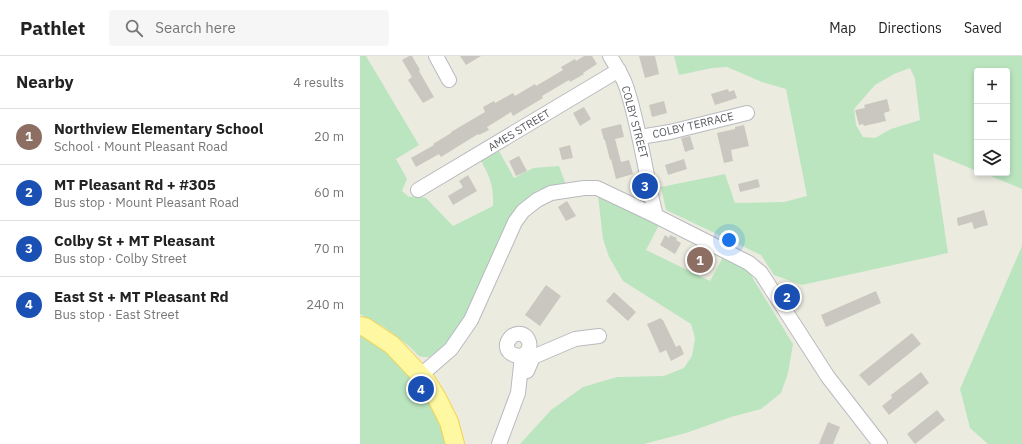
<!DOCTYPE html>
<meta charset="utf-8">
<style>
body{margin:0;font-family:"IBM Plex Sans",sans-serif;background:#f6f6f6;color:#222}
.controls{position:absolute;right:12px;top:12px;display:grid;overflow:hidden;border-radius:4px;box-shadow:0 2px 6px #0003}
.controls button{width:36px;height:36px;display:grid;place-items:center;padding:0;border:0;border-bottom:1px solid #e0e0e0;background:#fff;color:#222;font:20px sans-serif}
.you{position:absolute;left:369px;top:184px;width:14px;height:14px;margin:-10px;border:3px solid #fff;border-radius:50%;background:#1a73e8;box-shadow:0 0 0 6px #1a73e833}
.badge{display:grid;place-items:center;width:26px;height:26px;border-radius:50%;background:#ea4928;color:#fff;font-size:13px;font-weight:700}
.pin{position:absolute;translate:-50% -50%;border:2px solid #fff;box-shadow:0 1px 4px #0006}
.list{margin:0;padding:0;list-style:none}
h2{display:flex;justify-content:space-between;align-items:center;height:52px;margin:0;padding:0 16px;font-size:17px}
h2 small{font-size:13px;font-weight:400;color:#767676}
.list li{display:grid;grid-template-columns:26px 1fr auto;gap:12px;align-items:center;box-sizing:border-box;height:56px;padding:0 16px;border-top:1px solid #e0e0e0}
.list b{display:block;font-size:15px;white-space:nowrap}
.list p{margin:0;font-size:13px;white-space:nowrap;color:#767676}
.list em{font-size:13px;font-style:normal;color:#767676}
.icon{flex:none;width:22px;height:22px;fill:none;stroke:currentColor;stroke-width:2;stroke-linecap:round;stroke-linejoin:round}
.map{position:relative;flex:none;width:662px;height:388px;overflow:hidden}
header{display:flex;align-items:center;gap:24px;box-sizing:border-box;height:56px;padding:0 20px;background:#fff;border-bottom:1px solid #e0e0e0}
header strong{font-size:19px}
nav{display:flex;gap:22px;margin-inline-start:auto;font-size:14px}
.search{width:280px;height:36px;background:#f6f6f6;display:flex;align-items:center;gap:10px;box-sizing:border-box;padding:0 14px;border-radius:4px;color:#767676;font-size:15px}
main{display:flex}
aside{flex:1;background:#fff}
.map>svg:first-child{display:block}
.green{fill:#bbe5bf;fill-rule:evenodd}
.building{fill:#c9c7bf}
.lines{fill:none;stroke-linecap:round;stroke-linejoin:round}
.minor-casing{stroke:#b8babf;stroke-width:16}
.major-casing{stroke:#f2d453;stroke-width:20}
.minor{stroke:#fff;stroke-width:14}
.major{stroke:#fff8a2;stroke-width:18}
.labels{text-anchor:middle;stroke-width:3;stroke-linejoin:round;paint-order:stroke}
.street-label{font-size:11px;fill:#595c61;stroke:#fff}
</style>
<header>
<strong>Pathlet</strong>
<div class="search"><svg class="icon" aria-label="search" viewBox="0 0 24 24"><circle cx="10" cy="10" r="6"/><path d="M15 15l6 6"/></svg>Search here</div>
<nav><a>Map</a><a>Directions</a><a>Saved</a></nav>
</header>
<main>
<aside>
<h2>Nearby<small>4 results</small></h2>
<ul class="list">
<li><span class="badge" style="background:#8d6e63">1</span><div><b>Northview Elementary School</b><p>School · Mount Pleasant Road</p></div><em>20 m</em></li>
<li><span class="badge" style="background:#1a4fb4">2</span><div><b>MT Pleasant Rd + #305</b><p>Bus stop · Mount Pleasant Road</p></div><em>60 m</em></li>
<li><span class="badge" style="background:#1a4fb4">3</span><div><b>Colby St + MT Pleasant</b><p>Bus stop · Colby Street</p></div><em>70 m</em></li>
<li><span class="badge" style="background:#1a4fb4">4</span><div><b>East St + MT Pleasant Rd</b><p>Bus stop · East Street</p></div><em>240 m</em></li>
</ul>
</aside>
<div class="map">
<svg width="662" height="388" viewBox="0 0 662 388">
<rect width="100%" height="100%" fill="#ecebe0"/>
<path class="green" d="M0 0H6L59 89 36 103 47 123 42 135 49 141 58 140 66 142 93 170 133 150C134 131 130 121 121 105L139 95 154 122 173 112 199 110 206 129 178 134 167 143 100 271 92 281 77 295 69 301H63L59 300 50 291 24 271 0 258Z
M314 0H662V133L623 117H647V15H617V115L573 97 588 197 442 229 414 219 401 199 306 154 301 131 365 118 375 147 424 146 447 140 426 33 402 26 367 11 352 12 319 19ZM550 12 555 23 560 64 531 73 515 82 503 81 496 69 494 53 515 29 534 18Z
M238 140 299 169 286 194 350 225 363 201 389 216 433 288 428 317 421 337 401 353 371 361 326 377 284 388H160L191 354 223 331 257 321 304 320 324 312 332 300 335 282 331 268 263 225 249 201 243 183Z
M662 190V388H628L610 372 600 333Z
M0 270 61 319 95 388H0Z"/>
<path class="building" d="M49 0H52L60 14 59 15 74 41 63 47 48 24 52 21 42 4Z
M100 0H121L106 9Z
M224 0H232L237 8 223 17 224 18 210 26 209 24 182 40 183 42 153 60 151 56 127 71 129 74 119 79 118 78 81 101 79 98 56 111 51 102 74 89 73 88 91 77V76L125 56 123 51 134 45 135 47 153 37 155 40 175 28 176 30 203 14 201 11 215 3 216 5Z
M279 0H295L299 18 285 22Z
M368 33 369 36 374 34 377 42 355 49 351 38Z
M527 43 530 55 524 57 526 65 504 70 503 68 499 69 495 54 505 52 504 49Z
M304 45 307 57 292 61 289 49Z
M224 51 231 63 220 70 213 57Z
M261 68 264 81 255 83 261 106 269 104 273 118 256 123 251 103 250 104 245 84H244L241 73Z
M384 69 389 90 371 94 373 105 364 107 357 77 375 73V71Z
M330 80 334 93 325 96 321 82Z
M210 89 213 102 202 104 199 92Z
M159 100 167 115 156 120 149 105Z
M324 103 327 113 308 119 305 109Z
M108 119 117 135 93 149 88 140 103 131 99 125Z
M398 123 400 131 380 136 378 128Z
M207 145 216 160 206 165 198 151Z
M624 154 628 169 614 173 612 166 598 170 597 162Z
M305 179 309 182 310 179 317 182 316 184 321 187 315 198 300 189Z
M186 229 201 240 180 270 165 259Z
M516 235 521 247 466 271 461 259Z
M254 236 276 256 268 265 246 245Z
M301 262 302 264H303L316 291 320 289 324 298 311 305 306 294 300 297 287 268Z
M552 277 561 288 509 330 499 319Z
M561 316 569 327 529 359 522 350 532 342 531 339Z
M577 354 585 364 555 388 547 378Z
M468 366 480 371 473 388H459Z"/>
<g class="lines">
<defs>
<path id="minor" d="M76 0 89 24
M250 0C256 10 262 19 266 30 280 72 285 117 296 160
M280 81 310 76 387 57
M58 134 259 14
M167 315 173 301 215 283 239 280
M61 319 91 293 111 264 155 166 163 155 177 144 191 137 224 132H237L296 160 389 207 401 217 468 321 520 388
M139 388 158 337 162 300C178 291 165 271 152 280 150 282 148 284 147 288 146 297 154 300 162 300"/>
<path id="major" d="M0 270 5 271 32 289 67 326 77 342 89 366 95 388"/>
</defs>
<use href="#minor" class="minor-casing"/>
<use href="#major" class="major-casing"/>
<use href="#minor" class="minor"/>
<use href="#major" class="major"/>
</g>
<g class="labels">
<g class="street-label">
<text transform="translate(275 66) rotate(75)" y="4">COLBY STREET</text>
<text transform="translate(333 69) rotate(-13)" y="4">COLBY TERRACE</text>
<text transform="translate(159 74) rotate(-31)" y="4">AMES STREET</text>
</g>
</g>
</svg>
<div class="controls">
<button>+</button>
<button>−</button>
<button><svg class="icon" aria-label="layers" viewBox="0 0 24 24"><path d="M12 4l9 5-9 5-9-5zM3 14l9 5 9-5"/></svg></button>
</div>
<div class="you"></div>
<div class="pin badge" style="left:340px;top:204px;background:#8d6e63">1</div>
<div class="pin badge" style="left:427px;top:241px;background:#1a4fb4">2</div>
<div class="pin badge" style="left:285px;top:130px;background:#1a4fb4">3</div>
<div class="pin badge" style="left:61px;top:333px;background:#1a4fb4">4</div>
</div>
</main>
